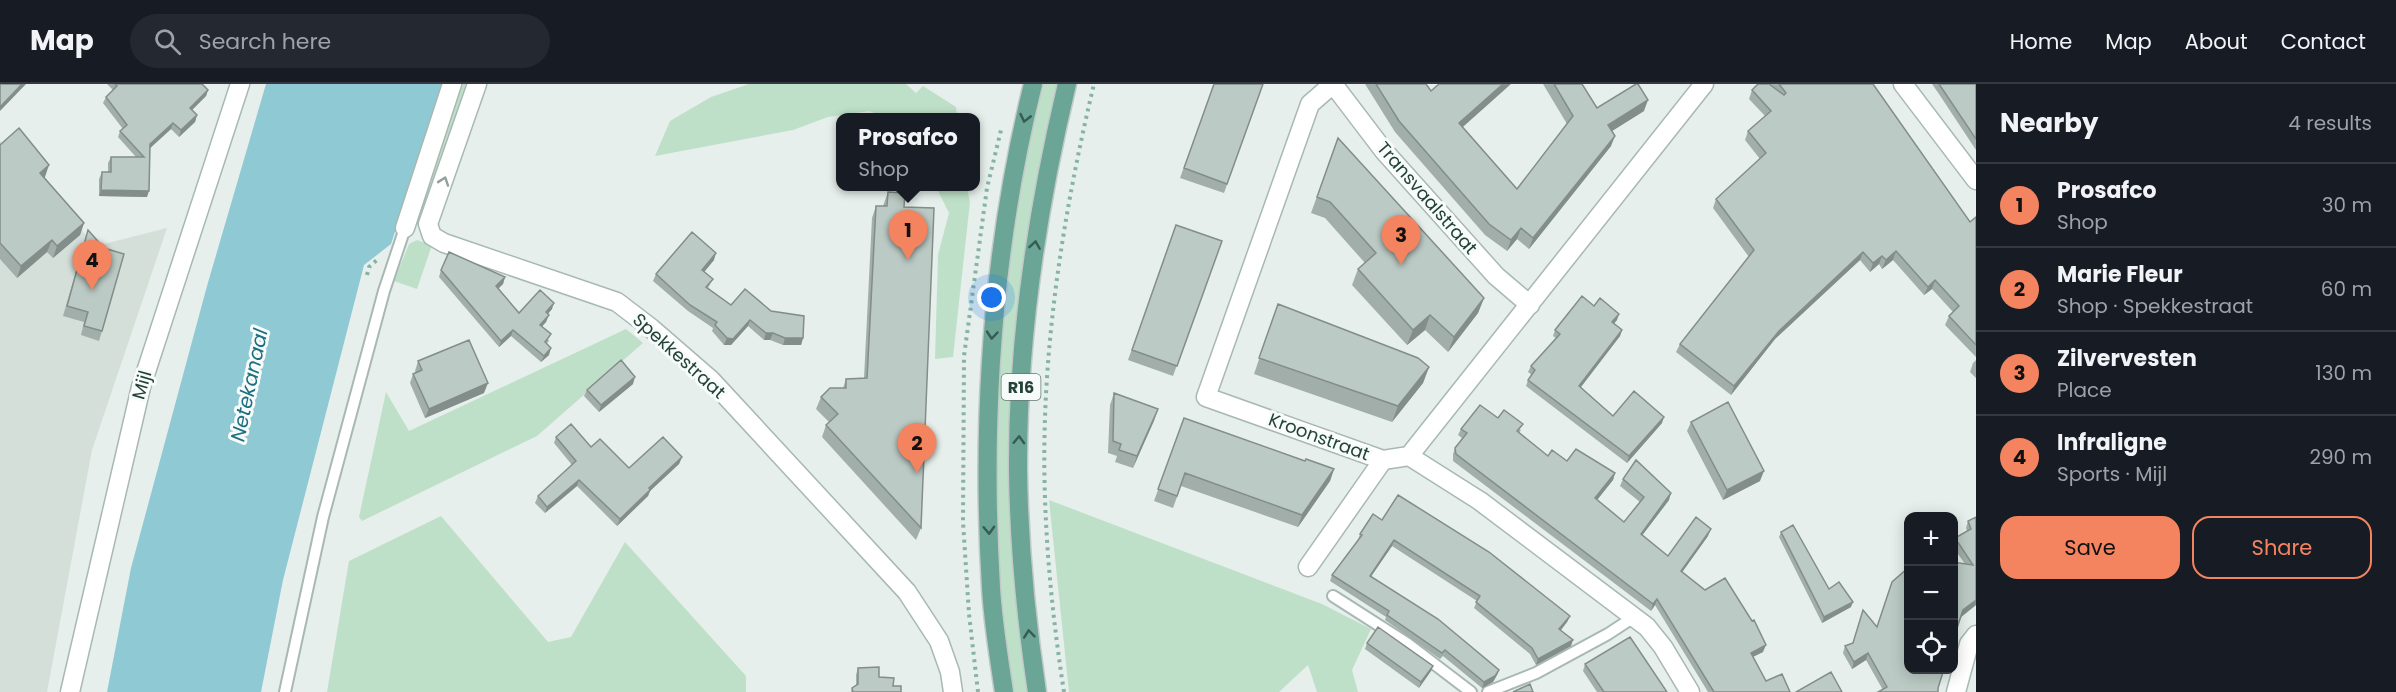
<!DOCTYPE html>
<meta charset="utf-8">
<style>
body{margin:0;font-family:Poppins,sans-serif;background:#242831;color:#f1f3f6}
.controls{position:absolute;right:18px;bottom:18px;display:grid;overflow:hidden;border-radius:12px;box-shadow:0 3px 15px #0003}
.controls button{width:54px;height:54px;display:grid;place-items:center;padding:0;border:0;border-bottom:2px solid #363941;background:#171b24;color:#f1f3f6;font:30px sans-serif}
.you{position:absolute;left:992px;top:214px;width:21px;height:21px;margin:-15px;border:4px solid #fff;border-radius:50%;background:#1a73e8;box-shadow:0 0 0 9px #1a73e833}
.badge{display:grid;place-items:center;width:39px;height:39px;border-radius:50%;background:#f4845f;color:#111;font-size:20px;font-weight:700}
.pin{position:absolute;translate:-50% -50px;filter:drop-shadow(0 2px 3px #0008)}
.pin::after{content:'';position:absolute;top:32px;width:21px;height:18px;background:inherit;clip-path:polygon(0 0,100% 0,50% 100%)}
.popup{position:absolute;left:836px;top:29px;width:144px;height:78px;box-sizing:border-box;display:grid;place-content:center;border-radius:12px;background:#171b24;filter:drop-shadow(0 2px 4px #0005);font-size:20px;white-space:nowrap;color:#9ea1a6}
.popup b{font-size:22px;color:#f1f3f6}
.popup::after{content:'';position:absolute;left:50%;top:100%;margin-left:-12px;border:12px solid transparent;border-top-color:#171b24}
.list{margin:0;padding:0;list-style:none}
h2{display:flex;justify-content:space-between;align-items:center;height:78px;margin:0;padding:0 24px;font-size:26px}
h2 small{font-size:20px;font-weight:400;color:#9ea1a6}
.list li{display:grid;grid-template-columns:39px 1fr auto;gap:18px;align-items:center;box-sizing:border-box;height:84px;padding:0 24px;border-top:2px solid #363941}
.list b{display:block;font-size:22px;white-space:nowrap}
.list p{margin:0;font-size:20px;white-space:nowrap;color:#9ea1a6}
.list em{font-size:20px;font-style:normal;color:#9ea1a6}
.actions{display:flex;gap:12px;padding:18px 24px}
.actions a{flex:1;padding:14px 0;border:2px solid #f4845f;border-radius:18px;text-align:center;font-size:21px;color:#f4845f}
.actions .main{background:#f4845f;color:#111}
.icon{flex:none;width:33px;height:33px;fill:none;stroke:currentColor;stroke-width:2;stroke-linecap:round;stroke-linejoin:round}
.map{position:relative;flex:none;width:1976px;height:608px;overflow:hidden}
header{display:flex;align-items:center;gap:36px;box-sizing:border-box;height:84px;padding:0 30px;background:#171b24;border-bottom:2px solid #363941}
header strong{font-size:28px}
nav{display:flex;gap:33px;margin-inline-start:auto;font-size:21px}
.search{width:420px;height:54px;background:#242831;display:flex;align-items:center;gap:15px;box-sizing:border-box;padding:0 21px;border-radius:33px;color:#9ea1a6;font-size:22px}
main{display:flex}
aside{flex:1;background:#171b24}
.map>svg:first-child{display:block}
.built{fill:#d4dfda}
.green{fill:#bfe0c8}
.water{fill:#8ec9d4}
.lines{fill:none;stroke-linecap:round;stroke-linejoin:round}
.lane-casing{stroke:#a8b8b2;stroke-width:14}
.street-casing{stroke:#a8b8b2;stroke-width:21}
.primary-casing{stroke:#c2cac8;stroke-width:21}
.path{stroke:#86b3a5;stroke-width:4;stroke-dasharray:3 4.5;stroke-linecap:butt}
.lane{stroke:#fff;stroke-width:10}
.street{stroke:#fff;stroke-width:18}
.primary{stroke:#6aa596;stroke-width:18}
.wall{fill:#a1aea9}
.shaded-wall{fill:#838d89}
.building{fill:#bbcac4;stroke:#838d89;stroke-width:1.5}
.oneway{stroke:#365b51}
.oneway2{stroke:#92a09c}
.labels{text-anchor:middle;stroke-width:6;stroke-linejoin:round;paint-order:stroke}
.shield{fill:#f7fbf9;stroke:#637a73;stroke-width:1.5}
.shield-label{font-size:16px;font-weight:bold;fill:#24423a}
.street-label{font-size:18px;fill:#24423a;stroke:#f7fbf9}
.water-label{font-size:20px;font-style:italic;fill:#1c6f80;stroke:#f7fbf9}
</style>
<header>
<strong>Map</strong>
<div class="search"><svg class="icon" aria-label="search" viewBox="0 0 24 24"><circle cx="10" cy="10" r="6"/><path d="M15 15l6 6"/></svg>Search here</div>
<nav><a>Home</a><a>Map</a><a>About</a><a>Contact</a></nav>
</header>
<main>
<div class="map">
<svg width="1976" height="608" viewBox="0 0 1976 608">
<rect width="100%" height="100%" fill="#e6efeb"/>
<path class="built" d="M0 57 96 162 167 144 92 366 47 608H0Z"/>
<path class="green" d="M457 0H467L422 143 416 132Z
M749 0H906L916 9 923 2 956 23 957 33H885L869 27 828 33 793 46 655 72 670 37 711 13Z
M1038 0H1060L1018 246 1031 608H1011L1002 536 993 387 997 248 1017 104Z
M936 103H967L970 118 953 273 935 275 938 171 949 129Z
M417 156 432 161 417 205 394 197 409 160Z
M626 245 643 259 537 352 362 437 359 433 386 308 409 347Z
M1049 416 1322 520 1371 545 1352 586 1358 608H1317L1308 581 1279 608H1069Z
M441 432 548 558 571 553 625 458 746 592V608H327L349 477Z"/>
<path class="water" d="M266 0H443L391 160 364 181 283 496 261 608H107L131 484 207 202Z"/>
<g class="lines">
<defs>
<path id="lane" d="M1333 512 1408 560 1471 608
M285 608 323 433 384 207 405 144
M1488 608 1536 589 1608 550 1634 533"/>
<path id="street" d="M477 0 428 140 432 152 444 159 617 218 651 244 711 296 907 508 939 557 950 588 953 608
M1333 0 1310 20 1206 313 1383 376 1409 372 1480 417 1647 543 1663 563 1690 608
M1333 0 1384 67 1496 192 1530 221
M1903 0 1976 96
M405 144 452 0
M1409 372 1704 0
M1308 483 1383 376
M70 608 141 303 240 0
M1956 608 1969 560 1976 551"/>
<path id="primary" d="M1004 608C999 574 993 539 991 504 981 335 992 165 1033 0
M1037 608C1026 535 1019 461 1018 387 1017 257 1037 126 1067 0"/>
</defs>
<use href="#lane" class="lane-casing"/>
<use href="#street" class="street-casing"/>
<use href="#primary" class="primary-casing"/>
<path class="path" d="M367 191 369 183 377 176
M978 608 969 530 963 438 964 272 987 104 1002 42
M1064 608C1054 544 1047 478 1045 414 1040 275 1062 134 1094 0"/>
<use href="#lane" class="lane"/>
<use href="#street" class="street"/>
<use href="#primary" class="primary"/>
</g>
<path class="wall" d="M107 0H202L208 6 206 12 192 26 197 31 195 38 179 53 171 45 150 64 147 113 99 112V95L102 88H108V79L111 73H136L118 53 120 47 123 45 103 19 106 13 113 6Z
M1214 0H1263L1224 109 1180 94Z
M1365 0H1426L1431 7 1517 105 1567 40 1543 0H1582L1597 24 1644 27 1612 47 1611 62 1529 165 1517 155 1507 167 1485 151 1395 48Z
M1758 0H1873L1970 138 1976 133V273L1945 241 1949 232 1953 228 1932 205 1924 211 1893 176 1882 185 1879 180 1870 188 1860 176 1775 255 1731 311 1676 268 1680 260 1749 173 1713 124 1716 115 1760 75 1745 56 1748 47 1765 32 1749 15 1752 6Z
M1932 0H1976V66L1939 10Z
M1338 54 1484 214 1478 229 1448 268 1425 246 1407 261 1352 201 1358 185 1365 179 1325 134 1311 129Z
M0 61 44 93 84 139 80 151 53 174 47 168 17 194 0 175Z
M888 108 904 123 921 444 916 456 822 353 826 341 829 338 816 325 821 313 843 304 846 295 864 294 872 134 876 122H883Z
M1176 141 1222 157 1173 292 1128 276Z
M88 146 102 247 99 257 81 251 84 238 63 232Z
M714 176 704 188 713 195 708 204 731 221 803 254 801 261H783L770 256H764L748 242 731 261H724L712 247 713 244 688 227 653 197 656 190Z
M441 186 505 193 503 200 498 204 519 229 552 225 548 230 546 238 542 242 549 257 547 259 549 271 541 278 511 252 499 263 439 193Z
M1278 220 1429 283 1423 299 1392 338 1254 290Z
M1594 222 1617 236 1614 239 1622 246 1620 252 1581 303 1613 332 1662 339 1627 379 1526 302 1528 296 1532 291 1528 288 1531 282 1556 254 1553 252 1555 246Z
M1976 276V294L1970 288 1973 279Z
M418 277 484 309 425 334 410 299 413 290 416 289 415 287Z
M633 300 599 328 584 312 587 306Z
M1114 309 1158 325 1133 384 1115 378 1117 372 1108 369 1110 321Z
M1184 334 1305 377 1334 385 1330 397 1298 443 1181 402 1173 424 1154 417Z
M1498 334 1521 346 1519 349 1548 372 1567 377 1615 389 1613 396 1597 416 1624 438 1640 418 1620 402 1623 395 1669 416 1642 451 1668 472 1708 452 1682 488 1763 568 1753 573 1766 597 1790 608H1708L1655 521 1651 527 1453 377V370L1455 364 1462 354 1458 351 1461 345Z
M1691 338 1760 397 1723 416 1687 347Z
M556 353 591 363 629 384 682 373 679 380 650 407 648 412 617 442 577 402 545 429 535 419 538 412 572 381 554 359Z
M1976 433V521L1961 533 1965 480 1953 463V458L1955 454 1967 447 1966 444 1968 437Z
M1382 436 1570 532 1567 538 1561 546 1571 562 1536 581 1530 570 1474 524 1477 517 1392 462 1371 492 1499 586 1497 591 1493 598 1482 604 1443 572 1440 575 1385 536 1386 533 1330 497 1332 491 1358 456 1360 450Z
M1781 448 1829 505 1851 523 1822 539 1779 453Z
M1877 542 1938 604 1883 606 1866 576 1852 585 1843 569 1845 562 1852 559Z
M1367 559 1433 582 1431 587 1419 604 1365 565Z
M1585 580 1667 608H1597L1583 587Z
M858 584 879 593 901 608H851L852 604 856 602V591Z"/>
<path class="shaded-wall" d="M22 0H26L0 27V23Z
M1503 0H1511L1455 50 1459 39Z
M208 6 206 12 188 30 190 24Z
M1648 16 1644 27 1604 52 1608 41Z
M197 31 195 38 179 53 181 46Z
M173 39 171 45 148 66 150 60Z
M1615 52 1611 62 1529 165 1533 154Z
M49 81 45 93 36 101 40 89Z
M101 106 149 107 147 113 99 112Z
M84 139 80 151 53 174 57 162Z
M1521 144 1517 155 1507 167 1511 156Z
M52 156 47 168 17 194 21 182Z
M1896 167 1893 176 1882 185 1886 176Z
M1863 168 1860 176 1775 255 1731 311 1734 302 1779 247Z
M716 169 714 176 700 193 702 186Z
M1882 172 1879 180 1870 188 1873 179Z
M505 193 503 200 494 209 496 202Z
M1935 196 1932 205 1924 211 1928 203Z
M1484 214 1478 229 1448 268 1454 253Z
M554 219 552 225 543 235 546 228Z
M1619 230 1617 236 1610 244 1612 238Z
M549 231 546 238 538 247 540 241Z
M1430 231 1425 246 1407 261 1413 246Z
M750 236 748 242 731 261H724L727 254Z
M513 246 511 252 499 263 501 257Z
M1622 246 1620 252 1577 308 1579 302Z
M766 249H773L770 256H764Z
M785 254H803L801 261H783Z
M551 264 549 271 541 278 544 272Z
M1429 283 1423 299 1392 338 1398 322Z
M635 293 633 300 599 328 601 321Z
M488 299 484 309 425 334 429 325Z
M1158 325 1154 337 1133 384 1137 372Z
M1664 333 1662 339 1627 379 1629 372Z
M682 373 679 380 650 407 648 412 617 442 620 435 649 404Z
M1334 385 1330 397 1298 443 1302 431Z
M1764 387 1760 397 1723 416 1727 406Z
M1615 389 1613 396 1593 421 1595 414Z
M579 396 577 402 545 429 547 423Z
M1671 409 1669 416 1638 457 1641 450Z
M1711 445 1708 452 1678 494 1681 487Z
M1394 456 1392 462 1368 497 1370 492Z
M1657 515 1655 521 1651 527 1653 520Z
M1976 516V521L1961 533 1963 526Z
M1853 518 1851 523 1822 539 1824 533Z
M1570 532 1567 538 1557 551 1559 545Z
M1573 556 1571 562 1536 581 1538 575Z
M1766 561 1763 568 1748 575 1751 569Z
M1868 569 1866 576 1852 585 1854 578Z
M1433 582 1431 587 1419 604 1421 598Z
M1499 586 1497 591 1493 598 1482 604 1484 598Z"/>
<path class="building" d="M0 0H22L0 23Z
M115 0H202L208 6 190 24 197 31 181 46 173 39 150 60 149 107 101 106 102 88H111V73H144L120 47 127 41 106 13 117 2Z
M1214 0H1263L1227 100 1184 84Z
M1376 0H1426L1431 7 1439 0H1503L1459 39 1517 105 1573 32 1554 0H1582L1597 24 1636 0H1638L1648 16 1608 41 1615 52 1533 154 1521 144 1511 156 1489 140 1399 37Z
M1758 0H1769L1784 11 1786 9 1779 0H1873L1970 138 1976 133V261L1949 232 1959 222 1935 196 1928 203 1896 167 1886 176 1882 172 1873 179 1863 168 1779 247 1734 302 1680 260 1754 166 1716 115 1766 69 1748 47 1771 27 1752 6Z
M1939 0H1976V55L1941 3Z
M19 44 49 81 40 89 84 139 57 162 52 156 21 182 0 159V61Z
M1338 54 1484 214 1454 253 1430 231 1413 246 1358 185 1376 169 1330 118 1317 113Z
M888 108 905 109 904 123 934 124 921 444 826 341 838 330 821 313 830 304H846V295L867 294 876 122H887Z
M1176 141 1222 157 1177 282 1132 266Z
M88 146 104 164 124 170 102 247 84 242 88 228 67 222Z
M692 148 716 169 702 186 713 195 706 203 731 221 745 205 771 227 804 232 803 254H785L773 249H766L750 236 733 255 727 254 715 241 717 238 690 221 656 190Z
M449 168 505 193 496 202 519 229 540 206 554 219 546 228 549 231 540 241 551 250 545 258 551 264 544 272 513 246 501 257 441 186Z
M1582 212 1594 222 1600 214 1619 230 1612 238 1622 246 1579 302 1613 332 1634 307 1664 333 1629 372 1528 296 1535 286 1531 282 1560 250 1555 246Z
M1278 220 1418 274 1429 283 1398 322 1259 274Z
M469 256 488 299 429 325 413 290 422 286 418 277Z
M621 276 635 293 601 321 587 306Z
M1114 309 1158 325 1137 372 1119 366 1121 360 1113 357Z
M1728 318 1764 387 1727 406 1691 338Z
M1480 321 1498 334 1504 326 1523 340 1517 347 1548 372 1552 366 1567 377 1576 365 1615 389 1595 414 1624 438 1644 413 1623 395 1636 376 1671 409 1641 450 1668 472 1696 433 1711 445 1681 487 1705 506 1725 494 1752 537 1754 536 1766 561 1751 569 1766 597 1782 590 1790 608H1714L1657 515 1653 520 1456 370 1455 364 1467 349 1461 345Z
M1184 334 1305 377 1306 375 1334 385 1302 431 1185 389 1177 412 1158 405Z
M571 340 591 363 600 355 629 384 663 353 682 373 649 404 650 406 620 435 579 396 547 423 538 412 576 377 556 353Z
M1398 411 1489 468 1570 532 1559 545 1573 556 1538 575 1532 564 1476 518 1480 512 1394 456 1370 492 1438 535 1499 586 1495 592 1484 598 1445 566 1442 569 1387 531 1389 527 1332 491 1362 451 1360 450 1373 430 1382 436Z
M1976 433V516L1963 526 1953 556V478L1973 481 1955 454 1971 445 1968 437Z
M1793 441 1829 505 1839 498 1853 518 1824 533 1781 448Z
M1908 484V585H1944L1938 604V608H1878L1887 603 1868 569 1854 578 1845 562 1853 559 1863 526 1877 543 1892 498Z
M1378 543 1433 582 1421 598 1367 559Z
M1630 553 1667 608H1604L1585 580Z
M879 583V593L894 594 893 602H901V608H853L852 604 858 600V584Z
M1831 588 1842 608H1796Z
M1530 600 1533 608H1513Z"/>
<defs><path id="oneway-chevron" d="M-2-3.5L2.5 0L-2 3.5" fill="none" stroke-width="1.6" stroke-linecap="round" stroke-linejoin="round" transform="scale(1.5)"/></defs>
<g class="oneway">
<use href="#oneway-chevron" transform="translate(1025 34) rotate(103)"/>
<use href="#oneway-chevron" transform="translate(1035 161) rotate(-81)"/>
<use href="#oneway-chevron" transform="translate(992 251) rotate(95)"/>
<use href="#oneway-chevron" transform="translate(1019 356) rotate(-88)"/>
<use href="#oneway-chevron" transform="translate(989 446) rotate(88)"/>
<use href="#oneway-chevron" transform="translate(1029 550) rotate(-96)"/>
</g>
<use class="oneway2" href="#oneway-chevron" transform="translate(444 97) rotate(-71)"/>
<g class="labels">
<rect class="shield" x="1001.5" y="290" width="39" height="26" rx="4.5"/>
<g class="shield-label">
<text x="1021" y="309">R16</text>
</g>
<g class="street-label">
<text transform="translate(1427 114) rotate(49)" y="6">Transvaalstraat</text>
<text transform="translate(679 272) rotate(42)" y="6">Spekkestraat</text>
<text transform="translate(142 301) rotate(-74)" y="6">Mijl</text>
<text transform="translate(1319 353) rotate(20)" y="6">Kroonstraat</text>
</g>
<g class="water-label">
<text transform="translate(249 301) rotate(-78)" y="7">Netekanaal</text>
</g>
</g>
</svg>
<div class="controls">
<button>+</button>
<button>−</button>
<button><svg class="icon" aria-label="locate" viewBox="0 0 24 24"><circle cx="12" cy="12" r="6"/><path d="M12 2v4M12 18v4M2 12h4M18 12h4"/></svg></button>
</div>
<div class="you"></div>
<div class="pin badge" style="left:908px;top:176px">1</div>
<div class="popup"><b>Prosafco</b>Shop</div>
<div class="pin badge" style="left:917px;top:389px">2</div>
<div class="pin badge" style="left:1401px;top:181px">3</div>
<div class="pin badge" style="left:92px;top:206px">4</div>
</div>
<aside>
<h2>Nearby<small>4 results</small></h2>
<ul class="list">
<li><span class="badge">1</span><div><b>Prosafco</b><p>Shop</p></div><em>30 m</em></li>
<li><span class="badge">2</span><div><b>Marie Fleur</b><p>Shop · Spekkestraat</p></div><em>60 m</em></li>
<li><span class="badge">3</span><div><b>Zilvervesten</b><p>Place</p></div><em>130 m</em></li>
<li><span class="badge">4</span><div><b>Infraligne</b><p>Sports · Mijl</p></div><em>290 m</em></li>
</ul>
<div class="actions"><a class="main">Save</a><a>Share</a></div>
</aside>
</main>
